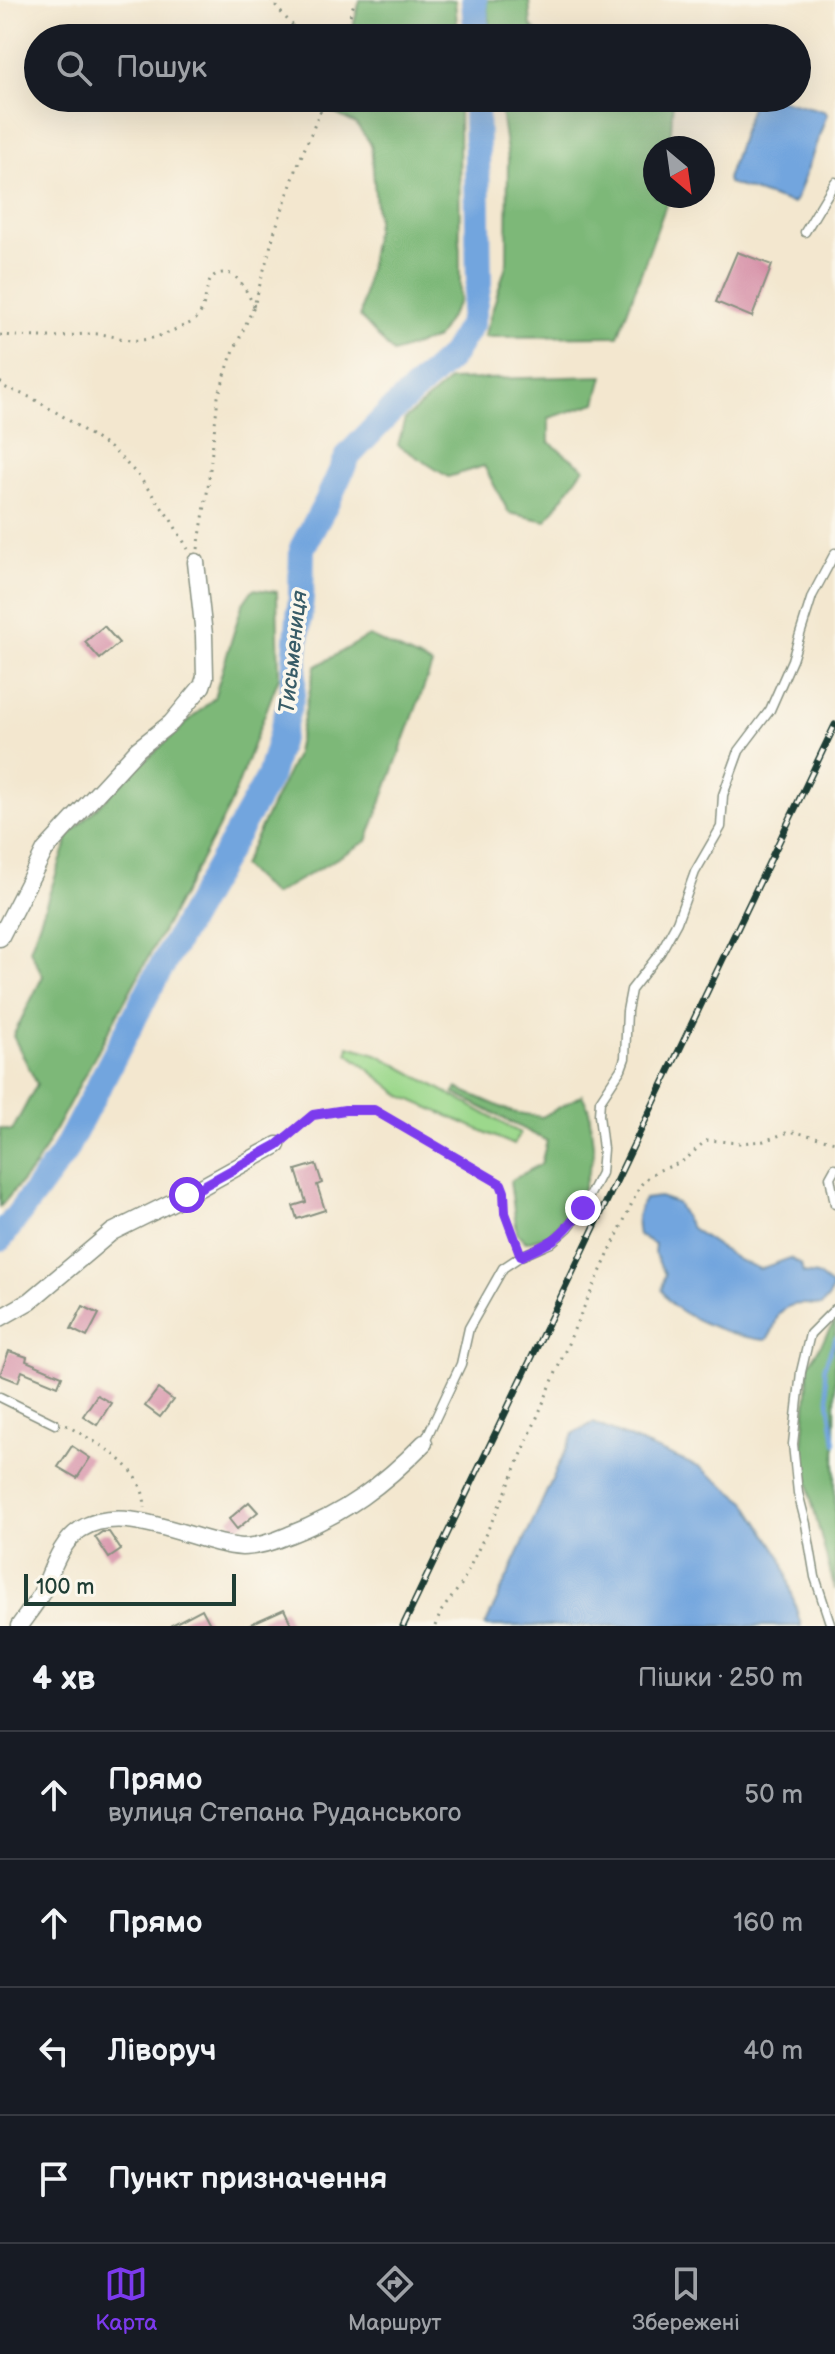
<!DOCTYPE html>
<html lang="uk">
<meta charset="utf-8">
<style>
body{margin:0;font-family:"Balsamiq Sans",sans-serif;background:#20242c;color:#f1f3f6}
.compass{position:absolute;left:643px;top:136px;width:72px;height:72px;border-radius:50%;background:#171b24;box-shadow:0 8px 32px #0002;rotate:151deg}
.scale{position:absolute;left:24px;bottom:20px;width:212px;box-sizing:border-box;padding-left:8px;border:4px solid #1f3d34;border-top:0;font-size:22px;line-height:28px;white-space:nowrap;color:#1f3d34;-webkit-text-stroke:6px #fbf7ec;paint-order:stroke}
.stop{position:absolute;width:24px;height:24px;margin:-18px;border:6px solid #7c3aed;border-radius:50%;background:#fff}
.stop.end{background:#7c3aed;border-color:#fff;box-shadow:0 2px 8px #0008}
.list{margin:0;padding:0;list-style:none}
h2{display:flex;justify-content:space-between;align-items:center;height:104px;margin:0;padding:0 32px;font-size:34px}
h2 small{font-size:26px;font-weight:400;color:#9ea1a6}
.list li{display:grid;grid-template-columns:52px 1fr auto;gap:24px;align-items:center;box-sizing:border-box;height:128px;padding:0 32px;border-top:2px solid #363941}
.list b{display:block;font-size:30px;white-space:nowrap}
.list p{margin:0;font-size:26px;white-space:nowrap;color:#9ea1a6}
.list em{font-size:26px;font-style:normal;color:#9ea1a6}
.icon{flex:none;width:44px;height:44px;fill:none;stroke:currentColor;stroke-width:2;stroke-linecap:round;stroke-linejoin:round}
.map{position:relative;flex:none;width:835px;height:1626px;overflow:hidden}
.search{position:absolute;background:#171b24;box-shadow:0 8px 32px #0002;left:24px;right:24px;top:24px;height:88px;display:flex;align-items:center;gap:20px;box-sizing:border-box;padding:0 28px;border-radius:44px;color:#9ea1a6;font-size:30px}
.sheet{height:616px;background:#171b24}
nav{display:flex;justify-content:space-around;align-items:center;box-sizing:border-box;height:112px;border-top:2px solid #363941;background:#171b24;font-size:22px;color:#9ea1a6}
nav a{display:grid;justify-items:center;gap:4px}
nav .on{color:#7c3aed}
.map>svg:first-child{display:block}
.green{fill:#9cd88c;stroke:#5e8a60;stroke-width:2}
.forest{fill:#7db878;stroke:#4e7a56;stroke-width:2}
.water{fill:#72a5de;stroke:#487189;stroke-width:2}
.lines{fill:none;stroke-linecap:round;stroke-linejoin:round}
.stream{stroke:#72a5de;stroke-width:4}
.river{stroke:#72a5de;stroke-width:26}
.building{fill:#d690a7}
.service-casing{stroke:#899282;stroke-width:11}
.minor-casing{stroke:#899282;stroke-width:19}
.path{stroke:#899282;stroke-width:3;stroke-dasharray:2 6;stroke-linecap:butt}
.service{stroke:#fff;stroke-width:8}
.minor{stroke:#fff;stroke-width:16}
.rail-casing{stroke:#1f3d34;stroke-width:7}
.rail{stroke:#fbf7ec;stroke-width:4;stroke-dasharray:12;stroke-linecap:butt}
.route{stroke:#7c3aed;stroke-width:10}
.labels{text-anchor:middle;stroke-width:7;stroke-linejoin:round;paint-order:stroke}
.water-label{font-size:22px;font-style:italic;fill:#385c67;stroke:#fbf7ec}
</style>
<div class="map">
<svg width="835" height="1626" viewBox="0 0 835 1626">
<rect width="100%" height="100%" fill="#fbf7ec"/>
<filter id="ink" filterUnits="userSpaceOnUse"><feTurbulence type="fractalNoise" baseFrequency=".0125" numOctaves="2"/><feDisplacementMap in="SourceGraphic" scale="16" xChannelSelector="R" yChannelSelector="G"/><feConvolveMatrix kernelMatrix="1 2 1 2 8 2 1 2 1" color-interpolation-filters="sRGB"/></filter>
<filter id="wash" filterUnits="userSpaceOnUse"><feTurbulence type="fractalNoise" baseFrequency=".006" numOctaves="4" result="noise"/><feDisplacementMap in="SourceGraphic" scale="32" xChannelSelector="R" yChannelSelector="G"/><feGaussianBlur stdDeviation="1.8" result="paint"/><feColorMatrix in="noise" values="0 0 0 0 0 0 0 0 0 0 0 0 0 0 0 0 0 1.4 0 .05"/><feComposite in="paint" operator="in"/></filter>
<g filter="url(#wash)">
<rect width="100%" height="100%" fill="#f3e7cf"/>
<path class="green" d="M349 1046 379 1055 520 1133 514 1145 402 1096 348 1053Z"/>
<path class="forest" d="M360 0H455L458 38H350Z
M486 0H529L531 26 545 38H491Z
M333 98H459L460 300 437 338 393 353 360 317 377 219 371 144 356 124 330 111Z
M499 98H673L670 148H655V196H667V202L618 336 484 337 507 262 508 159Z
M603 376 596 403 549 418V442L584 468 546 521 509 513 484 466 448 477 398 445 405 419 450 380Z
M253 589 277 592 279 677 229 808 36 1165 0 1207V1128L12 1131 37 1084 13 1036 43 976 30 950 70 834 142 763 214 698 242 605Z
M369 636 432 665 367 841 273 895 242 866 295 757 315 667Z
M457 1088 512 1112 542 1117 582 1095 589 1109 594 1154 581 1196 550 1235 526 1242 517 1233 510 1181 541 1164 547 1141 454 1093Z
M835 1321V1590L810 1495 803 1446 809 1364Z"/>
<path class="water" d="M754 98H774L824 111 827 114 797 198 793 203 787 202 728 183 727 179Z
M659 1197 677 1203 691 1228 738 1260 760 1269 790 1258 801 1265 803 1273 817 1275 833 1287 829 1297 821 1306C806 1304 787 1300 778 1316 773 1325 775 1332 766 1340 739 1338 696 1323 674 1306 669 1302 665 1296 662 1290L665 1274 654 1253 655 1244 638 1235C635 1221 637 1212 644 1199Z
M593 1423 701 1468 746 1502 782 1558 801 1626H485L573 1434Z"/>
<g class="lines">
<path class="stream" d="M835 1338 824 1368 835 1443"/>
<path class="river" d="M474 0 477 38
M0 1239 63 1154 154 980 269 777 292 695 301 597 302 548 327 502 348 456 389 413 451 357 471 324 479 283 476 98"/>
</g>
<g id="blocks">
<path class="building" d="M737 252 772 265 752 317 716 302Z
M104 626 119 643 100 659 85 642Z
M316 1164 322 1183 317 1185 325 1210 297 1219 293 1206 306 1202 296 1170Z
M83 1306 99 1314 87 1337 71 1329Z
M9 1351 27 1357 26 1361 62 1376 58 1386 22 1371 18 1382 0 1375Z
M158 1389 173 1400 160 1417 145 1406Z
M97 1395 111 1403 97 1425 83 1416Z
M72 1446 90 1458 77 1478 58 1467Z
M249 1502 258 1512 237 1529 229 1519Z
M102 1532H109L121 1550 109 1558 95 1537Z
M202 1609 211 1626H170Z
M284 1609 292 1626H246Z"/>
</g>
</g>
<g filter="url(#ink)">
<use href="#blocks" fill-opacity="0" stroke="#899282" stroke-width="2"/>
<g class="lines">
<defs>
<path id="service" d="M805 232 835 182
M835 1168 830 1177 835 1204
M0 1397 55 1424
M424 1443 461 1364 469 1328 503 1268 521 1256 551 1243 568 1228 583 1208 601 1173 603 1149 599 1115 600 1101 621 1069 625 1058 627 1011 631 990 660 953 677 922 695 872 721 827 723 795 739 751 770 710 792 660 812 596 835 553
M831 1626 815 1577 806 1524 798 1493 793 1444 801 1372 810 1334 835 1309"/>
<path id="minor" d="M0 938 45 850 138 749 171 723 202 686 205 677 204 635 196 562
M0 1318 30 1301 112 1232 187 1195 277 1145
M19 1626C26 1616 34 1606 40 1596 52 1573 58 1544 81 1529 126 1501 196 1544 242 1547 258 1547 275 1541 289 1535 344 1514 383 1485 424 1443"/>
</defs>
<use href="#service" class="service-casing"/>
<use href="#minor" class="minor-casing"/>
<path class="path" d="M270 0 295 28 311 38
M343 38 355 0
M0 335C16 336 33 337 49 337 66 337 82 333 99 334 113 335 127 342 141 340 156 339 174 330 188 324 214 314 198 275 222 273 239 271 247 293 254 306
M0 382 4 387 32 398 64 417 114 451 137 474 171 520 188 549
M198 549 208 487 218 397 231 357 254 306 275 230 299 162 326 98
M288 1135 313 1115 345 1110H374L501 1184 504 1192 505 1213 517 1245
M66 1425C99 1445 144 1464 145 1508
M435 1626 442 1610 461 1585 504 1496 578 1320 640 1186C654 1168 662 1171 681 1162 691 1157 697 1146 708 1140L739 1143 764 1141 786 1133 795 1132 835 1142"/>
<use href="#service" class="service"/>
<use href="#minor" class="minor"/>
<defs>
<path id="rail" d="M403 1626 835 725"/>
</defs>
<use href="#rail" class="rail-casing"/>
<use href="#rail" class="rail"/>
</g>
</g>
<g class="lines" filter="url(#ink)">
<path class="route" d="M187 1195 277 1145 313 1115 345 1110H374L501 1184 504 1192 505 1213 521 1256C554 1242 561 1237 583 1208"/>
</g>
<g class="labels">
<g class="water-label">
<text transform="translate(292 652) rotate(-84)" y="8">Тисьмениця</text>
</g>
</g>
</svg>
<svg class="compass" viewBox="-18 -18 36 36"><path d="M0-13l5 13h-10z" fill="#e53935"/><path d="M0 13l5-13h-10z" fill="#9ea1a6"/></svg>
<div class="scale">100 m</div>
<div class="stop" style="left:187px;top:1195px"></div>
<div class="stop end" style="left:583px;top:1208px"></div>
<div class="search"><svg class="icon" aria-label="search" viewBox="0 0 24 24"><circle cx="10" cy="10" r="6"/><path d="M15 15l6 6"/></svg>Пошук</div>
</div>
<section class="sheet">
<h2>4 хв<small>Пішки · 250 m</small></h2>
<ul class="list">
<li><svg class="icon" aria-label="ahead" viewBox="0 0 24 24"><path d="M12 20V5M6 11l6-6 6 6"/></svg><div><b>Прямо</b><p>вулиця Степана Руданського</p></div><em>50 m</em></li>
<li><svg class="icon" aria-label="ahead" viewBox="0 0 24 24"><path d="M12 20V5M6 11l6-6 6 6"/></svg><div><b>Прямо</b></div><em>160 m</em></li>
<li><svg class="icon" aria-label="left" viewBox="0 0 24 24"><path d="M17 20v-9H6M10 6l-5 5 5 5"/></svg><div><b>Ліворуч</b></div><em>40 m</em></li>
<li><svg class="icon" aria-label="arrive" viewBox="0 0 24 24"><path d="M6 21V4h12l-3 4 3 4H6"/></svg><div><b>Пункт призначення</b></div></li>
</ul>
</section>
<nav>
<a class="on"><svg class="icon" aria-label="map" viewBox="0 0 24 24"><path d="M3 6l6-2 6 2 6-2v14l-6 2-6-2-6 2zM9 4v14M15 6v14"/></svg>Карта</a>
<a><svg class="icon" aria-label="directions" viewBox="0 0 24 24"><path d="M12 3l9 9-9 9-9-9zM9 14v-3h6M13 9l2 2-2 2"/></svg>Маршрут</a>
<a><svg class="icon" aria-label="saved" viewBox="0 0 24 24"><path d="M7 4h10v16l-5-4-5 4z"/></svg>Збережені</a>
</nav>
